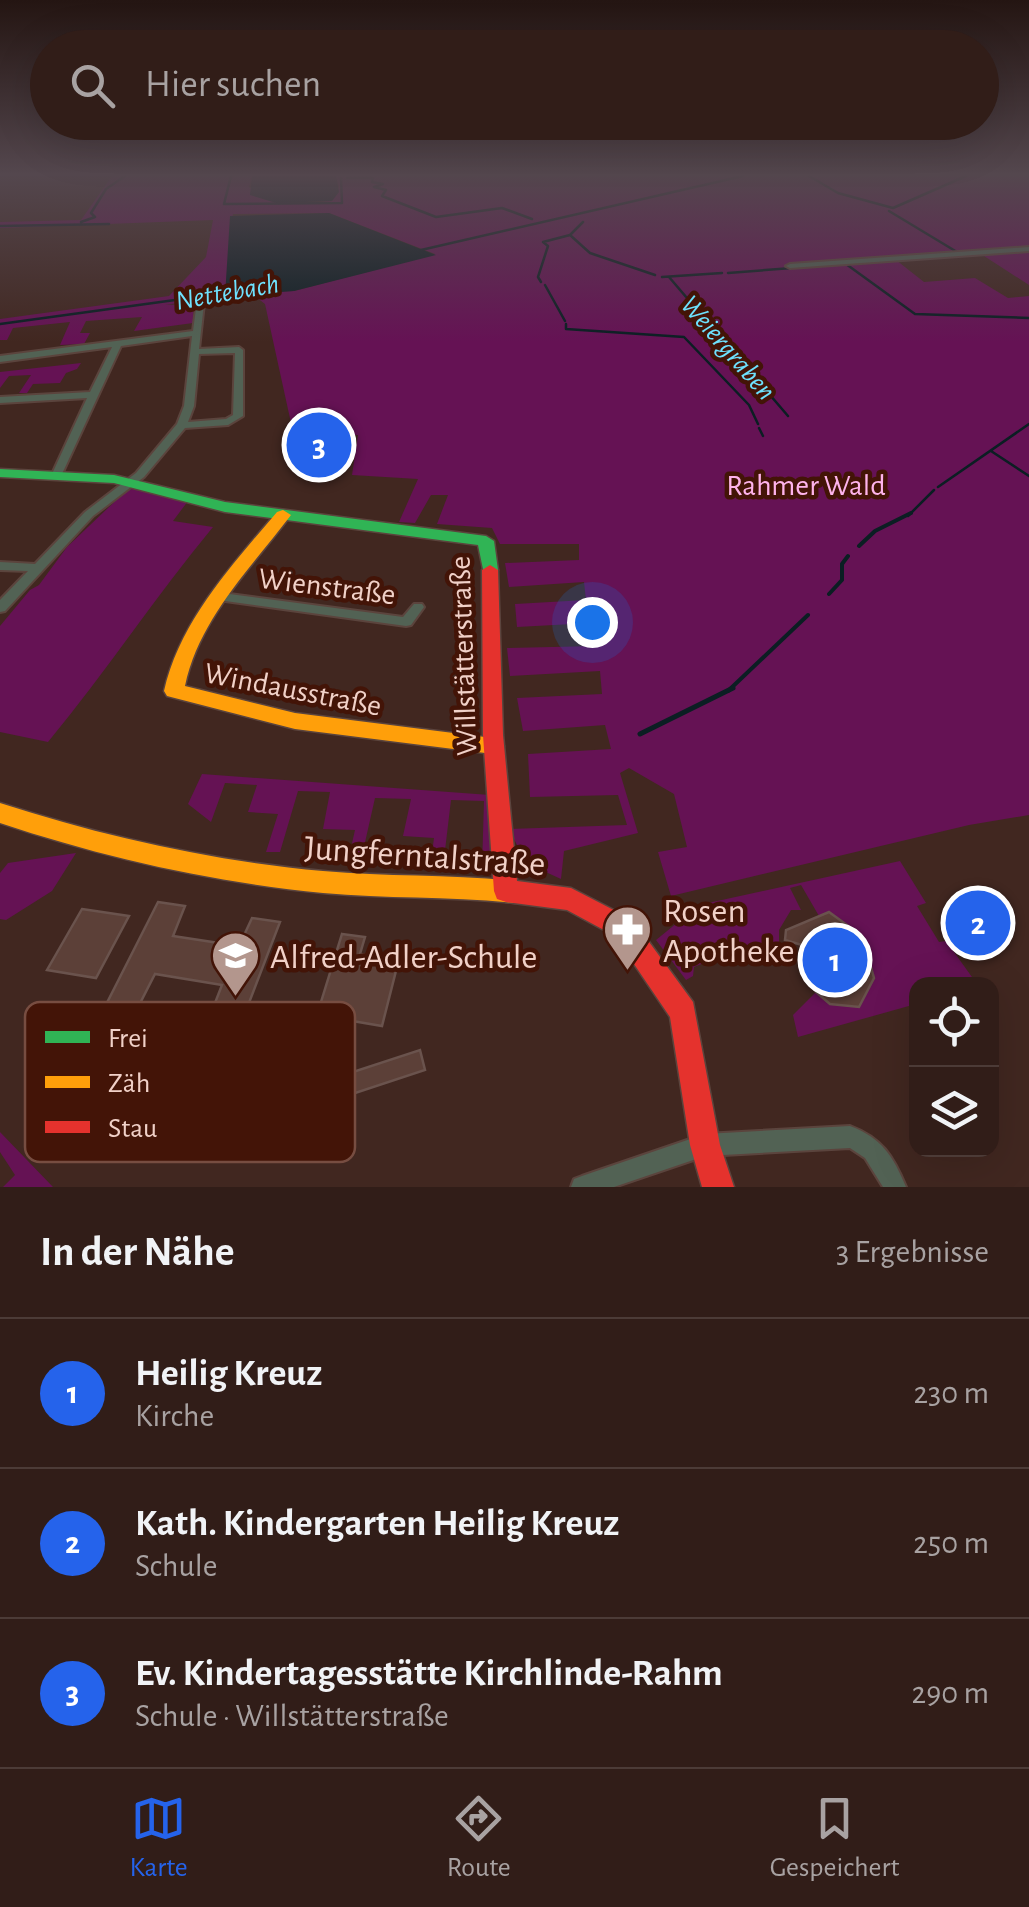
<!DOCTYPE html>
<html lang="de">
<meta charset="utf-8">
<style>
body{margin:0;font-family:"Alegreya Sans",sans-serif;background:#392621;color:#f1f3f6}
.controls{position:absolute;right:30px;bottom:30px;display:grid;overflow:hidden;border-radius:20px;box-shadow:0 10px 40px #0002}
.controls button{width:90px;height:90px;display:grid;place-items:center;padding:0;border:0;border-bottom:2px solid #4c3b37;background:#311d18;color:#f1f3f6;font:50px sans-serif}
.you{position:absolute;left:592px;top:622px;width:35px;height:35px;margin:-25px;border:8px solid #fff;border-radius:50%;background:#1a73e8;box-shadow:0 0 0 15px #1a73e833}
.badge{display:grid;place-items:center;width:65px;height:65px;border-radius:50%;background:#2563eb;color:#fff;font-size:32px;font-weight:700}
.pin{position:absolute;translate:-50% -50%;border:5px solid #fff;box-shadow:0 2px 10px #0006}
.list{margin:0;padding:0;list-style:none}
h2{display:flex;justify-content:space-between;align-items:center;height:130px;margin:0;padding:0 40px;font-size:42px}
h2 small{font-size:32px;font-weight:400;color:#a8a2a2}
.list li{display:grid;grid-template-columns:65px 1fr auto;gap:30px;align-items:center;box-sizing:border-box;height:150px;padding:0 40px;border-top:2px solid #4c3b37}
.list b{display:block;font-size:38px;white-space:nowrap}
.list p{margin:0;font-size:32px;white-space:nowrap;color:#a8a2a2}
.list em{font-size:32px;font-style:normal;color:#a8a2a2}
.icon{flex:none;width:55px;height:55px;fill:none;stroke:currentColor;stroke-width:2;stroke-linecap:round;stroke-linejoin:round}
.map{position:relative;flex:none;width:1029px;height:1187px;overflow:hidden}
.search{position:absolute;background:#311d18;box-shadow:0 10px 40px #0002;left:30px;right:30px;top:30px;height:110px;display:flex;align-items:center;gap:25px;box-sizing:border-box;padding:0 35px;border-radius:55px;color:#a8a2a2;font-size:38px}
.sheet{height:580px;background:#311d18}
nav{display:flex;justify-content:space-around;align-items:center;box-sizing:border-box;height:140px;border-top:2px solid #4c3b37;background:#311d18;font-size:28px;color:#a8a2a2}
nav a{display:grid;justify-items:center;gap:5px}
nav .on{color:#2563eb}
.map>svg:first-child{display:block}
.green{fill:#651254}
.water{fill:#0b1e23}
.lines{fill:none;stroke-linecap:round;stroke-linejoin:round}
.stream-far2{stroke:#0b1e23;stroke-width:2.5}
.stream-far1{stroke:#0b1e23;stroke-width:4}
.stream{stroke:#0b1e23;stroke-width:5}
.building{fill:#5c4038;stroke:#6a534d;stroke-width:2.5}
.street-casing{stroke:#5b443d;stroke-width:4}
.fast-casing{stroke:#5b443d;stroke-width:3}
.slow-casing{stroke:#5b443d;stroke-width:3}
.jam-casing{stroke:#5b443d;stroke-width:3}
.street{fill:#526254;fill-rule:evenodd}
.fast{fill:#30b455;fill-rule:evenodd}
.slow{fill:#ff9f0a;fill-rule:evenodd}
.jam{fill:#e5322d;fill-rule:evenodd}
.labels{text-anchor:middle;stroke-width:9;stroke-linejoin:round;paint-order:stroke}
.far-water-label{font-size:28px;font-style:italic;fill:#6ee2fe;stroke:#431407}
.park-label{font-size:30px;fill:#feb3eb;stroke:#431407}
.street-label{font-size:30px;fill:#f1d1c8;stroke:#431407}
.near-street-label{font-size:35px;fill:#f1d1c8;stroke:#431407}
.near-poi-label{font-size:35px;fill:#f1d1c8;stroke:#431407;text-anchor:start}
.key{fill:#431407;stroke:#774d41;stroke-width:2.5}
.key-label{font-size:28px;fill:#f1d1c8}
</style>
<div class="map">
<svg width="1029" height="1187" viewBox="0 0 1029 1187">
<rect width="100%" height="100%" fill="#412720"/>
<path class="green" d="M112 176H252L249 187C280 206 295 204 332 201L339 187 336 176H1029V285L981 254 896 260 924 282 975 278 1008 298 1029 296V815L969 825 671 896 658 852 687 847 674 794 629 768 620 773 638 833 564 851 561 879 526 863 509 829 627 825 618 795 530 797 528 754 611 749 605 725 523 731 517 698 602 694 600 671 510 676 507 648 596 646 591 623 517 627 515 604 586 600 584 582 509 587 505 563 579 560V544H500L492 528 437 524 448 495H431L415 523 399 522 418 479 352 475 358 435 308 437 287 424 291 423 265 304 256 297 257 292 294 291 435 254 329 213 233 214 225 296 165 305 194 304 193 323 134 331 142 317 86 321 80 333H90L84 344 60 345 70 322 13 328 7 340H0V319L169 296 206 257 213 220 0 228V222L81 220Z
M81 363 77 369 66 373 60 383 33 384 27 393H19L31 375 9 376 0 388V372Z
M130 487 188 501 173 521 213 527C155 597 106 672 48 742L0 732V626L30 590 39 585 67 547Z
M202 774 490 795 492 868H482L484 801 451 800 443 867 430 868 434 838 403 836 411 799 375 798 361 860 348 861 355 830 323 829 330 792 298 791 280 852H266L278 814 248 812 257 785 225 783 211 822 188 804Z
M76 853 52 891 6 920 0 919V873L8 863Z
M900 861 926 903 917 906 939 942 946 941 977 984H916V1004L798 1037 793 1015 816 992 831 1004 859 1007 874 978 862 936 829 912 819 916 801 885 790 888 801 910H791L779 930V945L751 944 742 954H726L694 967 693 976 686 980 656 940 699 905Z
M0 1132 53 1187H3L15 1175 0 1152Z"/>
<path class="water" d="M252 176H336L339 192 332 201 276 203 250 195Z
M329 213 436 255 294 291 225 296 230 216Z"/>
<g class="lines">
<path class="stream-far2" d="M231 176 224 204 342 203 341 178
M809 176 838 193 893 208 966 176
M347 178H373L372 182 383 184 374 187 386 190 382 196 436 217 502 208 532 219
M889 211 957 252
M81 222 95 217 91 213 106 189 125 176
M0 226 109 224
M570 235 590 253 655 275
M421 250 743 176
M846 264 915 314 1029 318
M728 273 792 268
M662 277 722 273
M669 277 788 416
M541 282 538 277 548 246 543 242 570 235 583 222
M545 285 565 321
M0 324 226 293
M566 324V329L684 337 749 405 758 424
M759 428 763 436
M991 451 1029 476
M938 487 1029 424
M908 516 934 490"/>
<path class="stream-far1" d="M859 546 875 531 911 513
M829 594 842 580V564L848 556
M728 691 808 615"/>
<path class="stream" d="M640 734 733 688"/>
</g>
<path class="building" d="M158 902 185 906 173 936 239 946 252 918 280 922 219 1081 187 1075 222 985 155 974 110 1062 80 1056Z
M82 909 129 916 96 978 47 970Z
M829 912 862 936 874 978 859 1007 830 1004 816 992 802 945 785 940 786 930Z
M342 934 365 937 360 954 399 959 382 1026 317 1015Z
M420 1050 425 1070 234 1133 232 1110 247 1105V1097L255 1095V1104Z"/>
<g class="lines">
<defs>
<path id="street" d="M1029 247V251L790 268 786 266 790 264Z
M197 301 204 303 199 349 239 347 243 350V416L228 425 185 428 144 477 93 516 5 611 0 612V600L28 571 0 570V562L35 564 85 512 136 473 177 424 184 406 192 336 121 346 62 474 57 477 52 474 87 398 0 403V397L90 392 112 347 0 362V356L193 331ZM235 353 233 415 226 419 188 422 194 406 199 354Z
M222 593 403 617 414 604H422L424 607 411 625 406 626 218 600 216 597 218 594Z
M850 1126C882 1138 893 1156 906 1187H883L865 1158 850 1148 705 1156 614 1187H571L574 1179 582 1176 705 1134Z"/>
<path id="fast" d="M0 469 114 475 225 502 486 536 494 541 498 570 496 574H484L478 545 225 512 114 483 0 477Z"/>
<path id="slow" d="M283 510 291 515C251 568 199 619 185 686L295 713 493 738 500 740 504 746 500 752 493 754 295 729 167 696 164 691C180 621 232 565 277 512Z
M0 803C105 837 213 861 323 871 387 877 451 874 515 881L524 884 527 892 524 900 515 903C451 896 387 899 323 893 212 882 105 858 0 823Z"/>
<path id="jam" d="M490 565 498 570 503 735 517 881 571 888 633 920 693 1002 720 1145 734 1187H702L690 1145 670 1017 615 936 567 910 506 902 497 899 494 891 483 735 482 570Z"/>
</defs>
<use href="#street" class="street-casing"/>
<use href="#fast" class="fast-casing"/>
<use href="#slow" class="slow-casing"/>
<use href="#jam" class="jam-casing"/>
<use href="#street" class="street"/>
<use href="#fast" class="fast"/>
<use href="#slow" class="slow"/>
<use href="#jam" class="jam"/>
</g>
<linearGradient id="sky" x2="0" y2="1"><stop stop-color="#241512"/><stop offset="0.51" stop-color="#54474e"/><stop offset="1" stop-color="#54474e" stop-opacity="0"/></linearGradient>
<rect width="1029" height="342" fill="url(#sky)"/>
<defs>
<symbol id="pharmacy-pin" viewBox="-11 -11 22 30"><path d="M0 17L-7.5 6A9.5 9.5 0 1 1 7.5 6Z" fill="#b3968d" stroke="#431407"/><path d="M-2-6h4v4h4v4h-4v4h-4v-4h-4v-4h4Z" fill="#fff"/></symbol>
<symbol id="school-pin" viewBox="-11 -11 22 30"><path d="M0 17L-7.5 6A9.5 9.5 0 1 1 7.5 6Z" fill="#b3968d" stroke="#431407"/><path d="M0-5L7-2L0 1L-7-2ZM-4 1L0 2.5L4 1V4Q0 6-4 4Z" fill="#fff"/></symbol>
</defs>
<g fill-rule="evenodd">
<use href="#pharmacy-pin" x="600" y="902" width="55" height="75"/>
<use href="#school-pin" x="208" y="928" width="55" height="75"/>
</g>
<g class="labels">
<g class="far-water-label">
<text transform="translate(227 291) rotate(-10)" y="10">Nettebach</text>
<text transform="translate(729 347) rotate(49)" y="10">Weiergraben</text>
</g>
<g class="park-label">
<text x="806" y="495">Rahmer Wald</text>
</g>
<g class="street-label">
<text transform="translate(327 586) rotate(7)" y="10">Wienstraße</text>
<text transform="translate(463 656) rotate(-92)" y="10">Willstätterstraße</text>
<text transform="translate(293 689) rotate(11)" y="10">Windausstraße</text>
</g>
<g class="near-street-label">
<text transform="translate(425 855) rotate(4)" y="12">Jungferntalstraße</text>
</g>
<g class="near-poi-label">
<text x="663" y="922">Rosen<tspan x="663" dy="40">Apotheke</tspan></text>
<text x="270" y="968">Alfred-Adler-Schule</text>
</g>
</g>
<rect x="25" y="1002" width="330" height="160" rx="15" class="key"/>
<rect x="45" y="1031" width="45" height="12" fill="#30b455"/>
<rect x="45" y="1076" width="45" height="12" fill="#ff9f0a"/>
<rect x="45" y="1121" width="45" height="12" fill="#e5322d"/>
<g class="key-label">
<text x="108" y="1047">Frei</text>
<text x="108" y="1092">Zäh</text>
<text x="108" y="1137">Stau</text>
</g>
</svg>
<div class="controls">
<button><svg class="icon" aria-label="locate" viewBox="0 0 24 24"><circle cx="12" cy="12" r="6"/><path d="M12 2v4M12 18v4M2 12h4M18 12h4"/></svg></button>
<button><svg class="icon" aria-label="layers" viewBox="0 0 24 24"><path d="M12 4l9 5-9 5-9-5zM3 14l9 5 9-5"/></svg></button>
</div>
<div class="you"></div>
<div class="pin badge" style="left:835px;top:960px">1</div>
<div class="pin badge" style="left:978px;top:923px">2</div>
<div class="pin badge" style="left:319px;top:445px">3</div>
<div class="search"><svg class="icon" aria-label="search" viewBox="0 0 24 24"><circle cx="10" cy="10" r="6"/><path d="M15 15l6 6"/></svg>Hier suchen</div>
</div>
<section class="sheet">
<h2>In der Nähe<small>3 Ergebnisse</small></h2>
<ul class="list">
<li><span class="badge">1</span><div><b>Heilig Kreuz</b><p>Kirche</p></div><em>230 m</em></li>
<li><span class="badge">2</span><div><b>Kath. Kindergarten Heilig Kreuz</b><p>Schule</p></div><em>250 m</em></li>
<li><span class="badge">3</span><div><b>Ev. Kindertagesstätte Kirchlinde-Rahm</b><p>Schule · Willstätterstraße</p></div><em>290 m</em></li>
</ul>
</section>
<nav>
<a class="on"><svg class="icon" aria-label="map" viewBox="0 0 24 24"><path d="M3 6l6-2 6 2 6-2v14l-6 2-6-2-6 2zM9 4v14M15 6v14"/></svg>Karte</a>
<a><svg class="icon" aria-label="directions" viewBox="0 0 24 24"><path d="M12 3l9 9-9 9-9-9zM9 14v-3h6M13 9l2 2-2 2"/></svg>Route</a>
<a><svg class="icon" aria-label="saved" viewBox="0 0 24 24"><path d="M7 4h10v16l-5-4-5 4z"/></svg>Gespeichert</a>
</nav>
